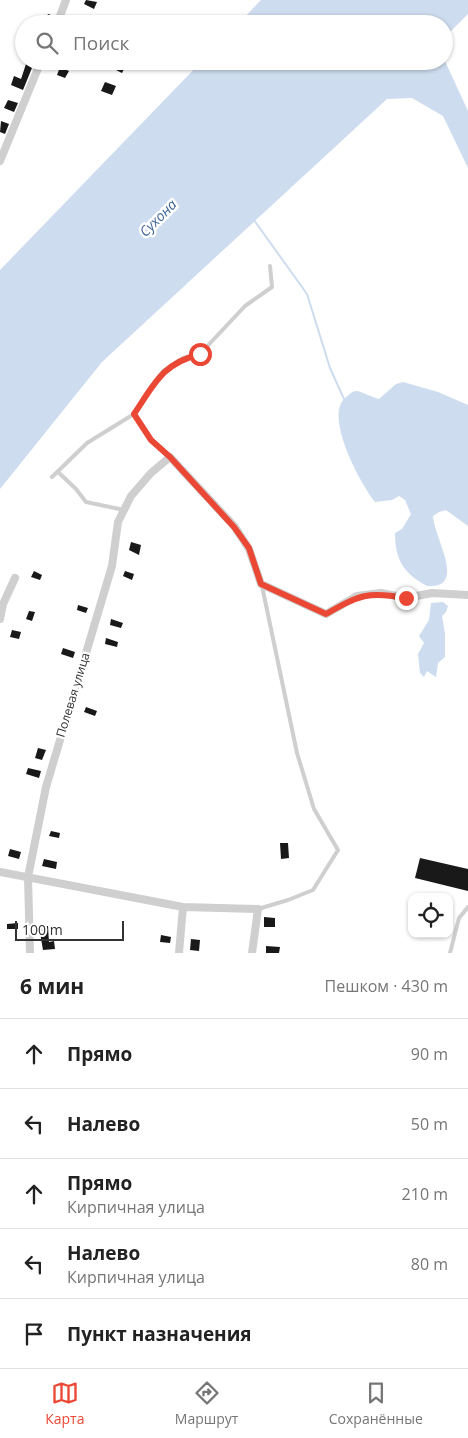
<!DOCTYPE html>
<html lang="ru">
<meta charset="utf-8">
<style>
body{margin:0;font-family:"Open Sans",sans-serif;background:#f2f2f2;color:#222}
.controls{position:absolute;right:15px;bottom:15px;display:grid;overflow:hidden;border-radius:10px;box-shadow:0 1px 4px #0004}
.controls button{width:45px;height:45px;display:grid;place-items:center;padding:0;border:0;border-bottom:1px solid #e0e0e0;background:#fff;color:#222;font:25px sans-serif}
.scale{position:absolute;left:15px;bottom:12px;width:109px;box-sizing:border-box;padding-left:5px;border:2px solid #323232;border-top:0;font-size:14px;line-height:18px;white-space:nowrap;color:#323232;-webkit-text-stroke:4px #fff;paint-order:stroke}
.stop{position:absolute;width:15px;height:15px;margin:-11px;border:4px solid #ea4734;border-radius:50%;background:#fff}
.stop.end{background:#ea4734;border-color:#fff;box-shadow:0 1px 5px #0008}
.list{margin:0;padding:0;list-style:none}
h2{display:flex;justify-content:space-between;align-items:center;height:65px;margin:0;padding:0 20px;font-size:21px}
h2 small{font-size:16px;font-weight:400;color:#767676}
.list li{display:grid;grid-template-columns:32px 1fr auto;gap:15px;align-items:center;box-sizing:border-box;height:70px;padding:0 20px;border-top:1px solid #e0e0e0}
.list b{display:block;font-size:19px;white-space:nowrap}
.list p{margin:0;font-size:16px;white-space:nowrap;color:#767676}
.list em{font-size:16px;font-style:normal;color:#767676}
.icon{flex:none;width:28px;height:28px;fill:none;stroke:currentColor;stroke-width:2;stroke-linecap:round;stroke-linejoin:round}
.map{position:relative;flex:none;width:468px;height:953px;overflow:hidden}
.search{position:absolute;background:#fff;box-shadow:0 1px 4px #0004;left:15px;right:15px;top:15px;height:55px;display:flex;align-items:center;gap:12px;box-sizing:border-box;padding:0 18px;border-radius:28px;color:#767676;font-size:19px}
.sheet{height:415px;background:#fff}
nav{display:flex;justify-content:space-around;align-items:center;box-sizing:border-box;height:70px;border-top:1px solid #e0e0e0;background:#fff;font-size:14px;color:#767676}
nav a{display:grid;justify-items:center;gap:2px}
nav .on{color:#ea4734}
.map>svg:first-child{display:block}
.water{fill:#cddcee}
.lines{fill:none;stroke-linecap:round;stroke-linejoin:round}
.stream{stroke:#cddcee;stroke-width:2}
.building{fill:#191919}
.lane{stroke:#cfcfcf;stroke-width:4}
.street{stroke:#cfcfcf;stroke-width:8}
.route{stroke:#ea4734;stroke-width:6}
.labels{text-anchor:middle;stroke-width:5;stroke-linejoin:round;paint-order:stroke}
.street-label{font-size:12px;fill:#323232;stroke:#fff}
.water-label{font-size:14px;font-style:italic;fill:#3d6498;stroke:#fff}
</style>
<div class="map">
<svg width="468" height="953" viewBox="0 0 468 953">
<rect width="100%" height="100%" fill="#fff"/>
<path class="water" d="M261 0H468V14L444 38V24H238Z
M444 59 468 111V168L443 116 412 98 387 99 102 362 0 489V270L202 61H444Z
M403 382 438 392 468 405V526L446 510 439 512 433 516C434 538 468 589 427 586 403 573 395 559 395 533L402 529 411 514 405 500 399 496 392 500 375 502C361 485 325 419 344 399 348 396 351 391 357 391 363 392 371 397 379 399L396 384Z
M443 602 448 606 446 612 442 616 445 634V657L438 663 436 677 427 671 424 677 420 673 418 654 424 643 419 636 429 620 431 603Z"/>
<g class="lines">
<path class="stream" d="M254 220 307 294 330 368 344 399"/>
</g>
<path class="building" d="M86 0 97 2 94 9 84 4Z
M48 14 54 16 52 24H44Z
M27 61 34 63 23 90 11 85 14 76 21 79Z
M118 61 126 65 122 73 114 69Z
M60 67 69 71 65 78 57 75Z
M105 82 116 86 112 95 101 91Z
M8 100 18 103 14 112 4 108Z
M1 121 9 124 5 134 0 132Z
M131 542 141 545 139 555 129 550Z
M34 571 42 575 40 580 31 577Z
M125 571 134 574 132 580 123 576Z
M78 605 88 608 86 613 77 610Z
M29 611 35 612 32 621 26 619Z
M111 619 123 623 121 628 110 625Z
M12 630 21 632 19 639 10 637Z
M106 638 118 642 117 647 105 644Z
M63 648 75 652 73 658 61 654Z
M86 707 97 711 95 716 84 712Z
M38 748 46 750 42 760 35 758Z
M28 768 41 771 39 778 26 774Z
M51 831 60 833 59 838 49 836Z
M280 843H288L289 858 281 859Z
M10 849 21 852 19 859 8 856Z
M420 858 468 869V891L415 878Z
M44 859 57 862 56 869 42 866Z
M264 917 275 918V927H264Z
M18 923V929H7V924Z
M48 926 49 942 54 941 55 949 43 950 39 927Z
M161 935 171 937 170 943 160 942Z
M191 939 200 940 199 951 190 950Z
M266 946 280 947 279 953H266Z"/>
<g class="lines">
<path class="lane" d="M170 457 151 440 134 414 163 371 183 358 200 354 245 306 272 287 270 266
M58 472 76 489 86 502 124 510
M52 477 87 443 134 414
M258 909 288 900 313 890 338 850 314 809 297 753 262 586
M450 953 459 918 468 907"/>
<path class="street" d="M57 24 66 0
M0 161 41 61
M0 619 3 604 15 578
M0 872 183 907 258 909 252 953
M30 953 28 877 46 787 112 566 118 522 131 496 151 473 170 457 235 527 249 549 261 584 326 614 357 596 381 593 406 598 432 593 468 595
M179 953 183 907"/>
</g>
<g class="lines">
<path class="route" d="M200 354C162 364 155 383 134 414L151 440 170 457 234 527 249 548 261 584 326 614C360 595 367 591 406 598"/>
</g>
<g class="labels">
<g class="street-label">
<text transform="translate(73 695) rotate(-73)" y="4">Полевая улица</text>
</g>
<g class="water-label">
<text transform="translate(158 218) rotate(-45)" y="5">Сухона</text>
</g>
</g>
</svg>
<div class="controls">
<button><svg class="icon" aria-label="locate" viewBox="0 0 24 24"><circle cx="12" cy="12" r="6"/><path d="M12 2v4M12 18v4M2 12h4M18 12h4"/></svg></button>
</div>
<div class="scale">100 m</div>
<div class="stop" style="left:200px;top:354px"></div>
<div class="stop end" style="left:406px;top:598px"></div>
<div class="search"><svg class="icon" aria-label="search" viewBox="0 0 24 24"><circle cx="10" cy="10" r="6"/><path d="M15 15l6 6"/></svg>Поиск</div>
</div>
<section class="sheet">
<h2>6 мин<small>Пешком · 430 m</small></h2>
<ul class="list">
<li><svg class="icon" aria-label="ahead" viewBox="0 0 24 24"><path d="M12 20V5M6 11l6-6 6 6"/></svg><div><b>Прямо</b></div><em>90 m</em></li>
<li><svg class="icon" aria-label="left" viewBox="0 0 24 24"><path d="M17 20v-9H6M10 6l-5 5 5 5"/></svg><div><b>Налево</b></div><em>50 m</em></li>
<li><svg class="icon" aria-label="ahead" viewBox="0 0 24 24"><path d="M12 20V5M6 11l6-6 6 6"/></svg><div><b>Прямо</b><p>Кирпичная улица</p></div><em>210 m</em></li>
<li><svg class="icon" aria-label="left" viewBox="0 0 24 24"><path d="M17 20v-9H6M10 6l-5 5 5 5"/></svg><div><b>Налево</b><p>Кирпичная улица</p></div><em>80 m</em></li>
<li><svg class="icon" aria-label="arrive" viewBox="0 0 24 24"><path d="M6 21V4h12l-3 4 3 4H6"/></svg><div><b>Пункт назначения</b></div></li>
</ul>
</section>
<nav>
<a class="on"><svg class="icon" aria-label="map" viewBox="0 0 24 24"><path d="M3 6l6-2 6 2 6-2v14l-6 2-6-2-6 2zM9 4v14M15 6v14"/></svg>Карта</a>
<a><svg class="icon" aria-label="directions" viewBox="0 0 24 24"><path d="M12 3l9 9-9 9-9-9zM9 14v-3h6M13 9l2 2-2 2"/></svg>Маршрут</a>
<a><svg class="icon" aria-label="saved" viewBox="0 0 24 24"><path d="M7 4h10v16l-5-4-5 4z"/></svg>Сохранённые</a>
</nav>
